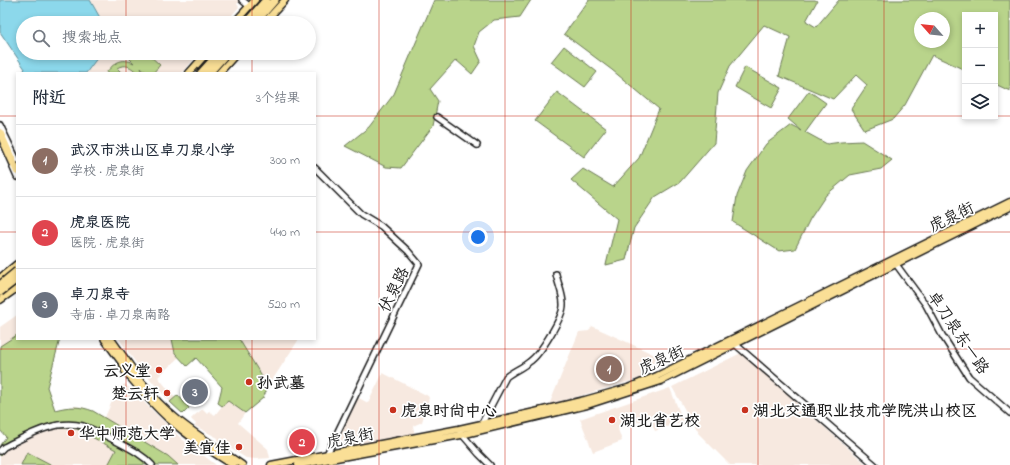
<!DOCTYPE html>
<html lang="zh">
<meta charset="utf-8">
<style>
body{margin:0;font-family:"Indie Flower","LXGW WenKai TC",sans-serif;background:#f6f6f7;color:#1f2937}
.controls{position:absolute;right:12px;top:12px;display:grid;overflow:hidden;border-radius:0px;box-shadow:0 2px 6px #0003}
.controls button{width:36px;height:36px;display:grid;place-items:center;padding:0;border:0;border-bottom:1px solid #e0e1e3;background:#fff;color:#1f2937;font:20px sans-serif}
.compass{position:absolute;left:914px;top:12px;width:36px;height:36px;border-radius:50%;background:#fff;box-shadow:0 2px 6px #0003;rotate:297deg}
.you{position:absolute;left:478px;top:237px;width:14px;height:14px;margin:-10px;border:3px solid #fff;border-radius:50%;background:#1a73e8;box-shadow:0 0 0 6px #1a73e833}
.badge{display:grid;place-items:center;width:26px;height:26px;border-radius:50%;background:#111827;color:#fff;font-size:13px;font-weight:700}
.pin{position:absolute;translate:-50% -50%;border:2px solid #fff;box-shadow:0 1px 4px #0006}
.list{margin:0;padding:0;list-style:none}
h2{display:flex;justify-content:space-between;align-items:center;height:52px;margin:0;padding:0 16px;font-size:17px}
h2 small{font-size:13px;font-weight:400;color:#747a83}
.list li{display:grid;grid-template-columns:26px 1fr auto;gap:12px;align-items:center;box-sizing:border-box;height:72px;padding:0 16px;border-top:1px solid #e0e1e3}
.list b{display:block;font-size:15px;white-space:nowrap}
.list p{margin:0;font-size:13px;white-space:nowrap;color:#747a83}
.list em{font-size:13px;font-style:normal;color:#747a83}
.icon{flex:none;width:22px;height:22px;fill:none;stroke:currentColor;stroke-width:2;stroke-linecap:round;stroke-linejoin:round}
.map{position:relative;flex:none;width:1010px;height:465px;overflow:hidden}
.search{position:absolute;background:#fff;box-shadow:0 2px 6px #0003;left:16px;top:16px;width:300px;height:44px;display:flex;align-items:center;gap:10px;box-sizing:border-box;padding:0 14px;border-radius:22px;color:#747a83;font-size:15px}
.panel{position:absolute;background:#fff;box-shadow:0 2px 6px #0003;left:16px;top:72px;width:300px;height:268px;border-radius:0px}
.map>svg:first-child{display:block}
.built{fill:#f7e9e0}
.green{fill:#b9d48b;stroke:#6a7854;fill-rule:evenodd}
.water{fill:#8cd8eb;stroke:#5f8d98}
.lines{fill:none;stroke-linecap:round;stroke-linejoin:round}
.minor-casing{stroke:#1c1c1c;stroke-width:8}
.major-casing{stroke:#1c1c1c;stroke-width:9}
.highway-casing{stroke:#1c1c1c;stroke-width:10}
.minor{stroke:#fff;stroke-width:5}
.major{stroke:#fadf96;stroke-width:6}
.highway{stroke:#fadf96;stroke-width:7}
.highway-bridge-casing{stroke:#1c1c1c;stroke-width:10;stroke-linecap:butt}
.highway-bridge{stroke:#fadf96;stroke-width:7}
.grid{fill:none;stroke:#c8321e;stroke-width:1;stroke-opacity:0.55}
.poi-dot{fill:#c8321e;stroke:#fff;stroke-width:1.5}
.labels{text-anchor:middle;stroke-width:3.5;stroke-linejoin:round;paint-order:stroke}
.street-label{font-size:16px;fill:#1c1c1c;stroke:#fff}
.poi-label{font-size:16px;font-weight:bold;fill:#1c1c1c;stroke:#fff;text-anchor:start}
</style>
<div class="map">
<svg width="1010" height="465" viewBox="0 0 1010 465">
<rect width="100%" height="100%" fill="#fff"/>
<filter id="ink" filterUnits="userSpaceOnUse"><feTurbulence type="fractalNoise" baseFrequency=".025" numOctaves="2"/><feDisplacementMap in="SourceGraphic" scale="8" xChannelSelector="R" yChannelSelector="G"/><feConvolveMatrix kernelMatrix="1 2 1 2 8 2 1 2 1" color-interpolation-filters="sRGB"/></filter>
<g filter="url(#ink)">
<path class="built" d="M90 0H241L237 4 239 7 225 23H103Z
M101 53H199L182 73H86Z
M17 315V339H60L47 387 55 410 75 406 82 407 105 417 118 388 125 384 183 440 216 465H0V445L6 437 0 430V327Z
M592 326 666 360 641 378 549 405 579 332 589 331Z
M119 339H172L175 353 179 357 158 377 175 398 170 402 136 363Z
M239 339H299L269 385 264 380Z
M741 353 867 465H730L698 433 672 387Z
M383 373 428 396 429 398 422 422 413 426 415 435 339 447 335 441 357 397 368 403Z
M670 388 683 421 655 431 649 418 618 429 622 441 593 452 580 419Z
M228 401 245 413 238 423 268 449 270 458 256 459 246 458 217 440 218 438 195 426 196 424 191 419 195 415 203 409 207 413 209 411 215 415 222 406Z"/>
<path class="green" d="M434 0H531L520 17 494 20 479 32 474 46 481 61 472 74 456 60 430 89 438 101 433 126 401 168 386 167 345 146 369 127 394 94Z
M589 0H815L817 1 806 21 816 27 839 0H1010V91L995 84V15H965V70L932 55 905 105 893 119 865 130 851 109 867 85 856 75 833 99 779 76 790 37 764 25 730 66 718 93 714 143 680 182 655 197 634 228 626 260 606 265 617 219 571 180 583 169 613 187 639 158 659 109 612 70 564 34ZM920 18H944V42H920Z
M564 46 597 72 585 87 551 62Z
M127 53H147L160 65 153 73H147L141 68 143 73H137C132 67 125 63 117 68L122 73H106C114 63 121 57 134 63L126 55Z
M745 67 782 88 771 108 735 87Z
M809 91 826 103 805 132 827 144 841 142 862 141 892 160 881 169 850 175 826 195 810 219 795 249 779 251 733 222 737 196 747 171 766 144 791 125 801 130 788 119Z
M557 92 606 129 584 157 535 121Z
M17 335V339H60L47 387 55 410C69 406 80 406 93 411L168 456 178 465H108L116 450 77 429C69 428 60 428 52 429 26 433 18 436 0 456V445L6 437 0 430V346Z
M172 339H239L264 380 269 385 263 398 245 413 228 401 222 406 218 403 222 387 196 358 187 366 175 353Z
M178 395 189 408 183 414 170 402Z
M27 452 52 465H21Z"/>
<path class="water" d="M0 0H90L103 23H23V53H101L86 73H21L25 69 0 32Z"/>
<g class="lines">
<defs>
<path id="minor" d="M242 0 249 6
M437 117 477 145
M0 125 17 160
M13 168 17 177
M315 168 361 214 381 226 408 251 419 264 327 454
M894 260 898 267 926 305 942 335 969 377 1010 413
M735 344 875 465
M482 423 506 377C513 371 522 368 529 362 540 355 564 316 563 304 563 294 558 284 556 274
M460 432 479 454 490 465
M0 451 4 447C29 435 54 419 83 426 93 429 104 435 114 440 127 447 141 453 152 465"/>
<path id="major" d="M234 23 255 0
M264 23 285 0
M189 73 207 53
M219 73 237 53
M0 278 17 264
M0 300 17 288
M111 339 136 374
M125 371C139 388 153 405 169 419 189 437 211 451 233 465
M143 384C168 419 208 441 242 465
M271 465 459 429 535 412 585 400 628 388 657 376 1010 202
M298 465 461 435 587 405 661 381 1010 207"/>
<path id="highway" d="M246 23 266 0
M255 23 275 0
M201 73 219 53
M209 73 227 53
M0 133 17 171
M105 339 125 366 146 388"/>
</defs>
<use href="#minor" class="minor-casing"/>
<use href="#major" class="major-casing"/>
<use href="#highway" class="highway-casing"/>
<use href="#minor" class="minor"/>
<use href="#major" class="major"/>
<use href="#highway" class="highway"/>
<defs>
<path id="highway-bridge" d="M0 285 17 271
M0 292 17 279"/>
</defs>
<use href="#highway-bridge" class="highway-bridge-casing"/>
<use href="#highway-bridge" class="highway-bridge"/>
</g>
</g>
<path class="grid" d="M126 0V23M252 0V23M379 0V465M505 0V465M631 0V465M758 0V465M884 0V465M126 53V73M252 53V73M0 116H17M315 116H965M995 116H1010M0 232H17M315 232H1010M126 339V465M252 339V465M0 349H1010"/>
<g class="poi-dot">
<circle cx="159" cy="370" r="4"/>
<circle cx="249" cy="382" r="4"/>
<circle cx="167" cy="393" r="4"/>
<circle cx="393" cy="410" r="4"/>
<circle cx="745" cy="410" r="4"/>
<circle cx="612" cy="420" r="4"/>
<circle cx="71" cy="433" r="4"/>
<circle cx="239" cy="447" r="4"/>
</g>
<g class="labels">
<g class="street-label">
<text transform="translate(951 216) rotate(-26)" y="6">虎泉街</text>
<text transform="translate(393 289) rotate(-64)" y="6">伏泉路</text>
<text transform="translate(959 332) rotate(56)" y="6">卓刀泉东一路</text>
<text transform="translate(661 359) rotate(-24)" y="6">虎泉街</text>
<text transform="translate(350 437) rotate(-11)" y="6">虎泉街</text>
</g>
<g class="poi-label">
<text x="151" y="376" text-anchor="end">云义堂</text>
<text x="257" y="388">孙武墓</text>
<text x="159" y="399" text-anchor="end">楚云轩</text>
<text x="401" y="416">虎泉时尚中心</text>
<text x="753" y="416">湖北交通职业技术学院洪山校区</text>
<text x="620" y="426">湖北省艺校</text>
<text x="79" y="439">华中师范大学</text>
<text x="231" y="453" text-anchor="end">美宜佳</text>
</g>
</g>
</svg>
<div class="controls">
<button>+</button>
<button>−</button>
<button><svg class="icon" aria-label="layers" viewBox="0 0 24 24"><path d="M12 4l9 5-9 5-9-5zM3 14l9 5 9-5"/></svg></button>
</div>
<svg class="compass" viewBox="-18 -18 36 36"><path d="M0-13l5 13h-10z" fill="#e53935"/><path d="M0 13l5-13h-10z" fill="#747a83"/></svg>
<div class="you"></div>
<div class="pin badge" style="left:609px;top:369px;background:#8d6e63">1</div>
<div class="pin badge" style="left:302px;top:442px;background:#e0444e">2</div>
<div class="pin badge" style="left:195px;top:392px;background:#6b7280">3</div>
<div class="search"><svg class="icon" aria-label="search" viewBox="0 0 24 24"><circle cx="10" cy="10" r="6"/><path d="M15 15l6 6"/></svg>搜索地点</div>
<section class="panel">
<h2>附近<small>3个结果</small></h2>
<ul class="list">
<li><span class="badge" style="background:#8d6e63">1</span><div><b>武汉市洪山区卓刀泉小学</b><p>学校 · 虎泉街</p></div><em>300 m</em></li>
<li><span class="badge" style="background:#e0444e">2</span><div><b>虎泉医院</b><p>医院 · 虎泉街</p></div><em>440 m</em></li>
<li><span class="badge" style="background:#6b7280">3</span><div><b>卓刀泉寺</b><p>寺庙 · 卓刀泉南路</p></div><em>520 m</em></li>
</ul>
</section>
</div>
